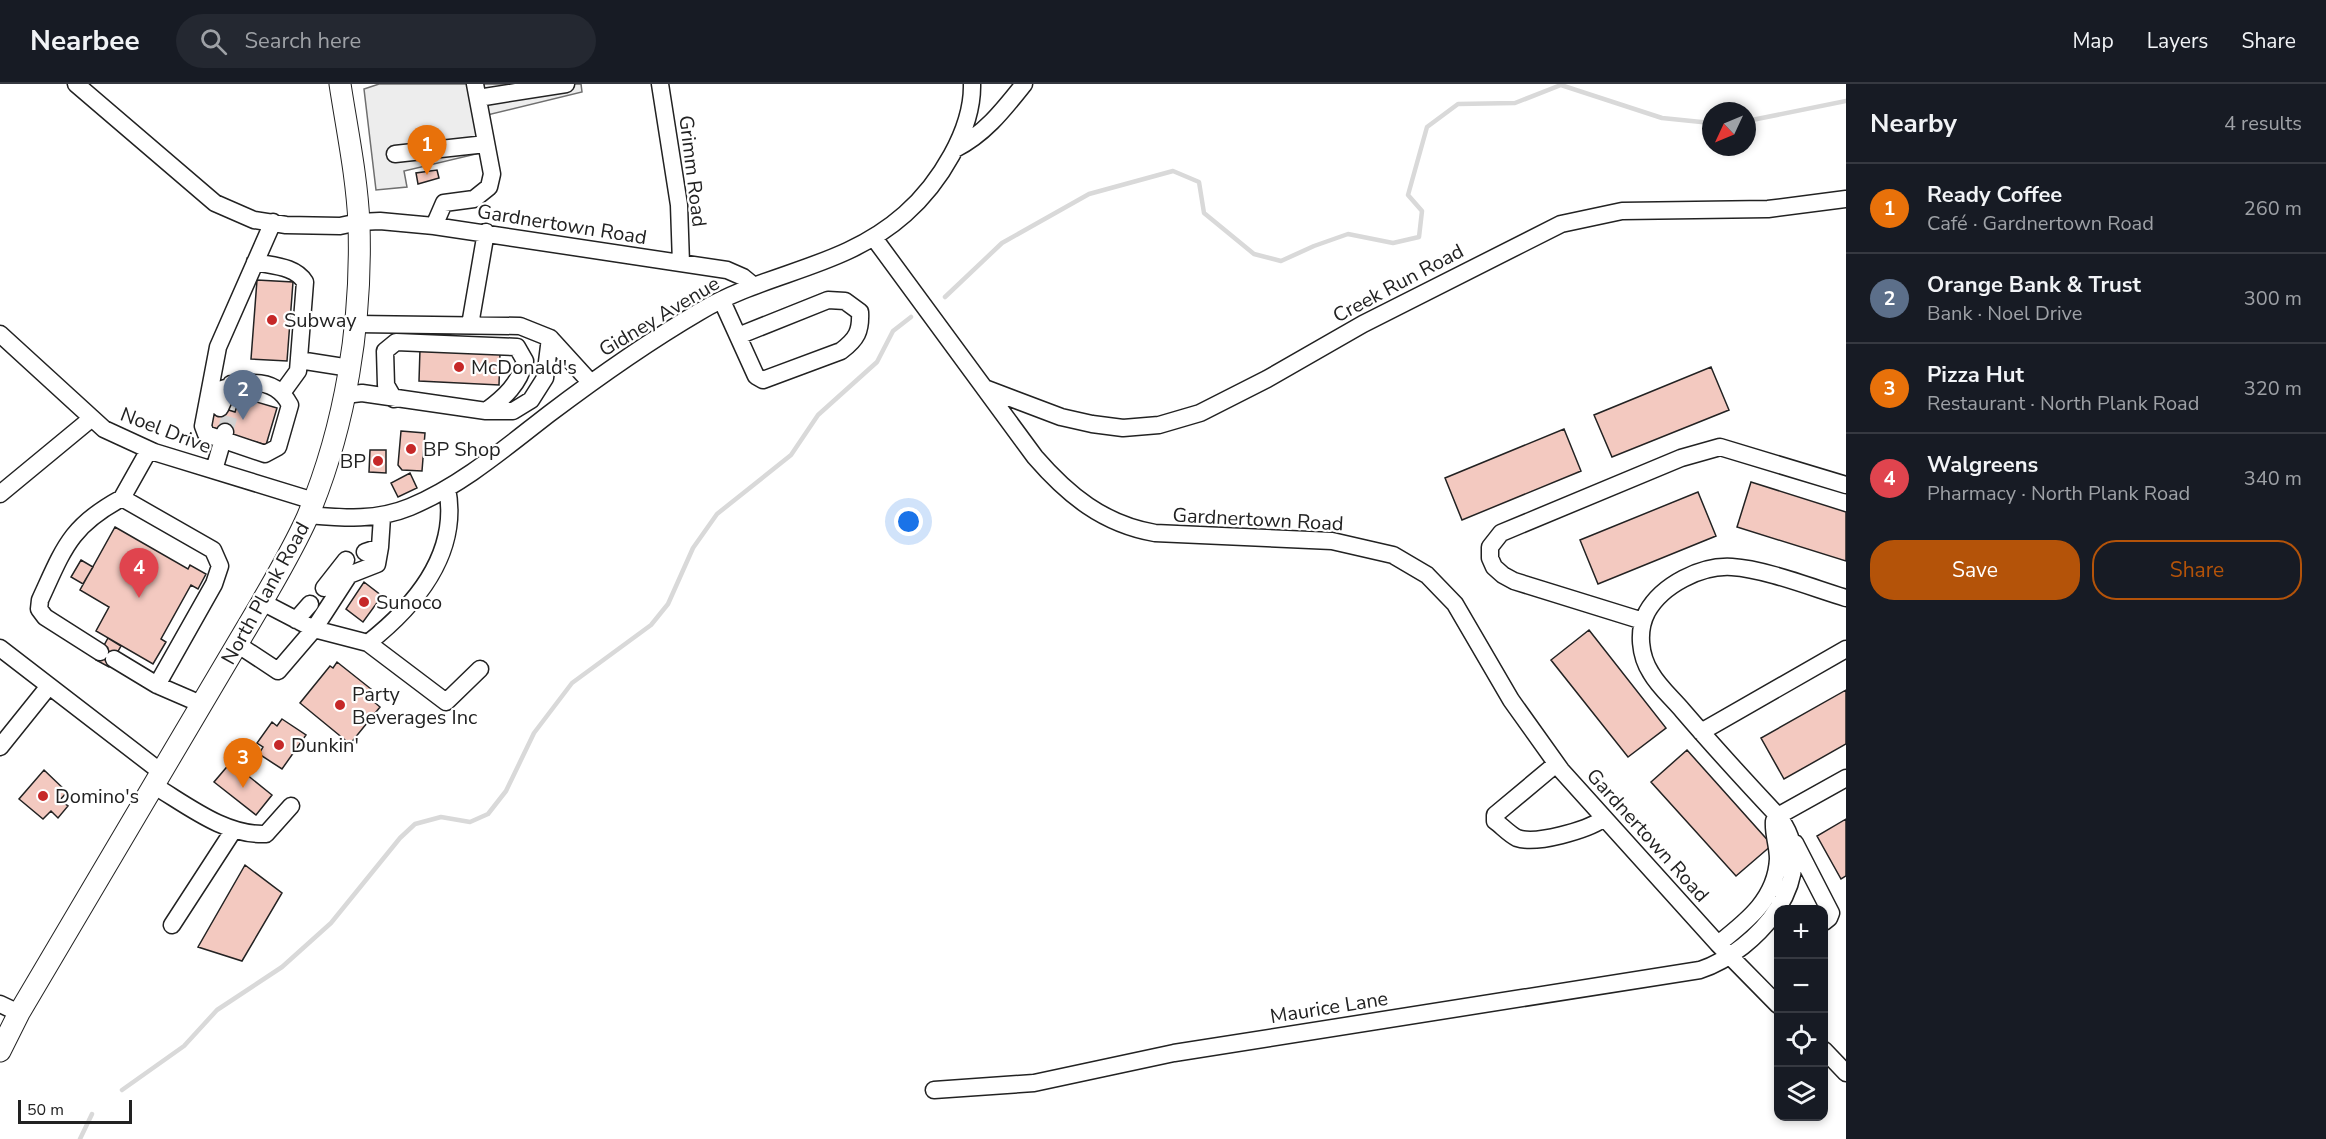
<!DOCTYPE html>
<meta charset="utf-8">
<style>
body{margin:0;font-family:"Nunito Sans",sans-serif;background:#242831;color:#f1f3f6}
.controls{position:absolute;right:18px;bottom:18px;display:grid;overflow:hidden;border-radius:12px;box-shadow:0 3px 9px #0003}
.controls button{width:54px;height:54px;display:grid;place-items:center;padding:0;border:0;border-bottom:2px solid #363941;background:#171b24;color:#f1f3f6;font:30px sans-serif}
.compass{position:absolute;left:1702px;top:18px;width:54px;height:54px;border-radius:50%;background:#171b24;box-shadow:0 3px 9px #0003;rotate:226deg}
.scale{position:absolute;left:18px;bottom:15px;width:114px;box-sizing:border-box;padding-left:6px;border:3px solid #222;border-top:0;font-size:16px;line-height:21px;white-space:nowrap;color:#222;-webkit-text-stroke:4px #fff;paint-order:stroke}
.you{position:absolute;left:909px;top:438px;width:21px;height:21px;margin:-15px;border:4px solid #fff;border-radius:50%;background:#1a73e8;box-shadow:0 0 0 9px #1a73e833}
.badge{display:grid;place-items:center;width:39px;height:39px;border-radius:50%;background:#b45309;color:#fff;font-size:20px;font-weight:700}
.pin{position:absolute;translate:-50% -50px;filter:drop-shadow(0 2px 3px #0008)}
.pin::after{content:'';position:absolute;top:32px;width:21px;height:18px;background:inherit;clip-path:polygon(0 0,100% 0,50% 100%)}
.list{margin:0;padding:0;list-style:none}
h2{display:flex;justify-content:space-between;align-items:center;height:78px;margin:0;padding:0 24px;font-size:26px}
h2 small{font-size:20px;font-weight:400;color:#9ea1a6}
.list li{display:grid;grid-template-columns:39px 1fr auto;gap:18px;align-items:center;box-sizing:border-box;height:90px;padding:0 24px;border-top:2px solid #363941}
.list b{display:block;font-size:22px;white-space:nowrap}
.list p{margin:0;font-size:20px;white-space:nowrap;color:#9ea1a6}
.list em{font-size:20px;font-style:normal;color:#9ea1a6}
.actions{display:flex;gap:12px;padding:18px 24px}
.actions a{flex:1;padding:14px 0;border:2px solid #b45309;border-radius:24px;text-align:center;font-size:21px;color:#b45309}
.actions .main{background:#b45309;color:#fff}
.icon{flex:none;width:33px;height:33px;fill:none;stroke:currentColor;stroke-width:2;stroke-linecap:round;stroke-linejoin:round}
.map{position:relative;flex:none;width:1846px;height:1055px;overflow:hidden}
header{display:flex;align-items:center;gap:36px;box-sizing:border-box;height:84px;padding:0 30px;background:#171b24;border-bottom:2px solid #363941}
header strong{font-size:28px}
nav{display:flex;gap:33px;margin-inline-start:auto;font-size:21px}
.search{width:420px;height:54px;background:#242831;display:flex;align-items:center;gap:15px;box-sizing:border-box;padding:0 21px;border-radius:33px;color:#9ea1a6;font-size:22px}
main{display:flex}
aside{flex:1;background:#171b24}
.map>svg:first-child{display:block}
.parking{fill:#ededed;stroke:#6f6f6f;stroke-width:1.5}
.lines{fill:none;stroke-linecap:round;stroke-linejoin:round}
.stream{stroke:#d9d9d9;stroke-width:4.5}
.building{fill:#f3c9c0;stroke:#222;stroke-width:1.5}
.minor-tunnel{stroke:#d3d3d3;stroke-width:16;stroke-dasharray:16 8;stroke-linecap:butt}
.minor-casing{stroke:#222;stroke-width:19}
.major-casing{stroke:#222;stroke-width:23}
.minor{stroke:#fff;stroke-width:16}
.major{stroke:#fff;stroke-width:21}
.poi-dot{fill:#c62828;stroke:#fff;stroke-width:2}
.labels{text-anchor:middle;stroke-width:4.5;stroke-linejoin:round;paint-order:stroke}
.street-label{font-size:20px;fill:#222;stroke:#fff}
.poi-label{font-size:20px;fill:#222;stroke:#fff;text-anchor:start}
</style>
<header>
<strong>Nearbee</strong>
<div class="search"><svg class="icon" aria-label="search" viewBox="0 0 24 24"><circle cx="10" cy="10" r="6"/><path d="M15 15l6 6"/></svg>Search here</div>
<nav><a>Map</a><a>Layers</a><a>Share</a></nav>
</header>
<main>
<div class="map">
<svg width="1846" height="1055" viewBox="0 0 1846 1055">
<rect width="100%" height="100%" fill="#fff"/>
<path class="parking" d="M379 0H581L582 8 487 31 493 66 404 87 407 103 376 106 364 5Z"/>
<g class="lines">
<path class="stream" d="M1747 37 1846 17
M945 213 1002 159 1089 110 1173 87 1199 98 1204 129 1254 170 1281 177 1314 162 1348 150 1393 159 1419 153 1422 127 1408 111 1427 43 1458 20 1515 19 1561 1 1662 34 1711 39
M122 1006 184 962 217 926 282 883 331 839 400 754 415 740 441 733 470 738 488 730 506 707 534 649 572 599 651 541 668 520 693 464 717 430 791 371 818 331 877 278 893 247 911 233
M80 1055 92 1030"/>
</g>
<path class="building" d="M437 86 439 94 418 100 416 89Z
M257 196 293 198 287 277 251 275Z
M420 265 500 269 499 301 419 297Z
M1711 283 1729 326 1612 373 1594 331Z
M240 313 277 324 266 361 210 344 216 322 235 328Z
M1564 345 1581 387 1462 436 1445 394Z
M401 347 425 349 422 387 402 386 398 381Z
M370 366H386V389L369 388Z
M410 389 417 404 398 413 391 399Z
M1751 398 1846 428V477L1737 443Z
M1698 408 1716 452 1598 500 1580 456Z
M115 443 188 485 190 481 206 490 198 505 191 501 161 555 166 558 153 580 96 547 109 523 80 506Z
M81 476 93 483 83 500 71 493Z
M364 498 382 512 363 538 346 525Z
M1589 546 1666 644 1628 673 1551 576Z
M108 554 121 562 109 583 96 576Z
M337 578 371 605 366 611 380 623 350 660 300 619 330 582 333 584Z
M1846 606V660L1784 695 1761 654Z
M282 635 306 651 282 685 259 670 263 663 257 659 272 638 277 642Z
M1687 666 1772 761 1736 792 1651 698Z
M231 678 272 711 256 731 214 698Z
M44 686 67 708 60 716 68 722 58 734 51 727 43 735 19 715Z
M1846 735V792L1841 795 1817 752Z
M245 781 282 809 242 877 198 863Z"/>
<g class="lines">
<path class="minor-tunnel" d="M225 348 231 327"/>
<defs>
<path id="minor" d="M76 0 215 119 254 136 286 141 340 142 359 138 380 137 434 142 727 186 743 193 754 202
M660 0 679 121 681 179
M478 14 566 0
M955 65C985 50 1004 25 1024 0
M395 70 486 60
M434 142 444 119 474 115 489 103 492 90 475 0
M874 154 1035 373C1068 411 1103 440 1155 449L1332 457 1393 471 1427 491 1455 520 1511 616 1561 686 1718 860 1778 921
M255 178C273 182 295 182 305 198L298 287 282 309
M722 217 756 292 763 296 841 267C857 255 861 247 860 228L845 217 828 216 738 252
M470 241 486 148
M0 250 104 345 154 368 314 417
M550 254 591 299
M299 276 350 284
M987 305 1061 333 1092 340 1123 344 1159 341 1200 329 1267 295 1363 240 1561 140 1622 127 1768 125 1846 115
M211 309C238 299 273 288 290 321L278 363 265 370 206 350 203 342 218 263 273 138
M345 311 362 309 486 327H513L531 316 545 294 550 254 520 242 356 240
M394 315 386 301 385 267 396 258 517 263 525 277C519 300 505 313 486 327
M220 324 231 300
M149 366 122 414 213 466 220 482 214 500 157 601 201 620
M214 386 225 348
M0 410 92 334
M308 431C344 434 376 437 410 423 462 401 505 364 549 330 598 293 646 259 699 228 767 187 843 185 905 130 939 100 973 46 972 0
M365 468 380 463 382 433
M338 487 349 491 377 480 380 463
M324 504 346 476
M262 518 314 545 349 491
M296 536 310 520
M1643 537 1514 497 1503 491 1494 483 1490 474V463L1501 449 1681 374 1720 363 1846 401
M368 559 446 618 480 585
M237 560 278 587 314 545 368 559C415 522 460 469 447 404
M0 564 161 688
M100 568 45 533 39 525 40 516C64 464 70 442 122 414
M114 575 157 601
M1701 648 1846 565
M0 663 49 602
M1556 680 1495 731V737C1502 742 1509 750 1517 754 1536 761 1587 746 1603 735
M153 701C187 721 225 752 266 750L291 722
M1795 759 1831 829 1829 834 1824 838
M172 841 233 747
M1718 860C1747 837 1776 815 1778 775 1778 762 1773 750 1774 737L1778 732 1846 694
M0 920 19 929
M1824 966 1846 989
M934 1006 1034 999 1174 969 1700 886C1757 867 1825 791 1778 732 1746 698 1714 663 1683 627 1673 615 1659 603 1651 589 1640 572 1637 547 1647 528 1662 501 1701 481 1732 483 1765 485 1813 504 1846 514"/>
<path id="major" d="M0 967 19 929 262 518C278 490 294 463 307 434 346 342 362 239 359 140 357 93 347 46 340 0"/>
</defs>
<use href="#minor" class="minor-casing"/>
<use href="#major" class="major-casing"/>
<use href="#minor" class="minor"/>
<use href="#major" class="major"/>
</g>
<g class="poi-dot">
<circle cx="272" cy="236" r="6"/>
<circle cx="459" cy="283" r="6"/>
<circle cx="411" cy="365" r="6"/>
<circle cx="378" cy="377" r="6"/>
<circle cx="364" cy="518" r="6"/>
<circle cx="340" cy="621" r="6"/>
<circle cx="279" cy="661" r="6"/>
<circle cx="43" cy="712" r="6"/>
</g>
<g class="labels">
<g class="street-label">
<text transform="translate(693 87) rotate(83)" y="7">Grimm Road</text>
<text transform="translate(562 140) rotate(9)" y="7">Gardnertown Road</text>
<text transform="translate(1398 199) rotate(-28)" y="7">Creek Run Road</text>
<text transform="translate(659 232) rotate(-31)" y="7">Gidney Avenue</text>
<text transform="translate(166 346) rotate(21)" y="7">Noel Drive</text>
<text transform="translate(1258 435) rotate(3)" y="7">Gardnertown Road</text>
<text transform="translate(265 509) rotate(-61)" y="7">North Plank Road</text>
<text transform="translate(1648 751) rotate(48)" y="7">Gardnertown Road</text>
<text transform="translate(1329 923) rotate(-9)" y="7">Maurice Lane</text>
</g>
<g class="poi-label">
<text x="284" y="243">Subway</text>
<text x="471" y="290">McDonald's</text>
<text x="423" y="372">BP Shop</text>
<text x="366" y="384" text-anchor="end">BP</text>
<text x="376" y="525">Sunoco</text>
<text x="352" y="617">Party<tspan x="352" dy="23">Beverages Inc</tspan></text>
<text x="291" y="668">Dunkin'</text>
<text x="55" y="719">Domino's</text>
</g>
</g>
</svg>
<div class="controls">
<button>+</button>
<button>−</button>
<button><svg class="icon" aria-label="locate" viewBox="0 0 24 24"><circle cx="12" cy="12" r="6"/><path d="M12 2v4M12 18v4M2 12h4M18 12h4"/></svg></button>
<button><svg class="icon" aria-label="layers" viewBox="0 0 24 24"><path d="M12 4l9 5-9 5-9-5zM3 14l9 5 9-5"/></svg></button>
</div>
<svg class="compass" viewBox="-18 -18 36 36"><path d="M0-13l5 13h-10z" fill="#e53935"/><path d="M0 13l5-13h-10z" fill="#9ea1a6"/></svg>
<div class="scale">50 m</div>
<div class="you"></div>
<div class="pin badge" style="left:427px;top:91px;background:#e8710a">1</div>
<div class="pin badge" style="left:243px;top:336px;background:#5c6f8a">2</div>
<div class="pin badge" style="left:243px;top:704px;background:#e8710a">3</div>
<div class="pin badge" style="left:139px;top:514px;background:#e0444e">4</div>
</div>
<aside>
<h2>Nearby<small>4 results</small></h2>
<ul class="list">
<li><span class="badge" style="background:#e8710a">1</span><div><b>Ready Coffee</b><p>Café · Gardnertown Road</p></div><em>260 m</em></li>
<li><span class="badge" style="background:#5c6f8a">2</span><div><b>Orange Bank &amp; Trust</b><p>Bank · Noel Drive</p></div><em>300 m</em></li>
<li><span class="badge" style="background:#e8710a">3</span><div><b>Pizza Hut</b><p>Restaurant · North Plank Road</p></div><em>320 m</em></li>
<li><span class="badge" style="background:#e0444e">4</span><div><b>Walgreens</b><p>Pharmacy · North Plank Road</p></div><em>340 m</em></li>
</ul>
<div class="actions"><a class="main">Save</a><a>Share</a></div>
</aside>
</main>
